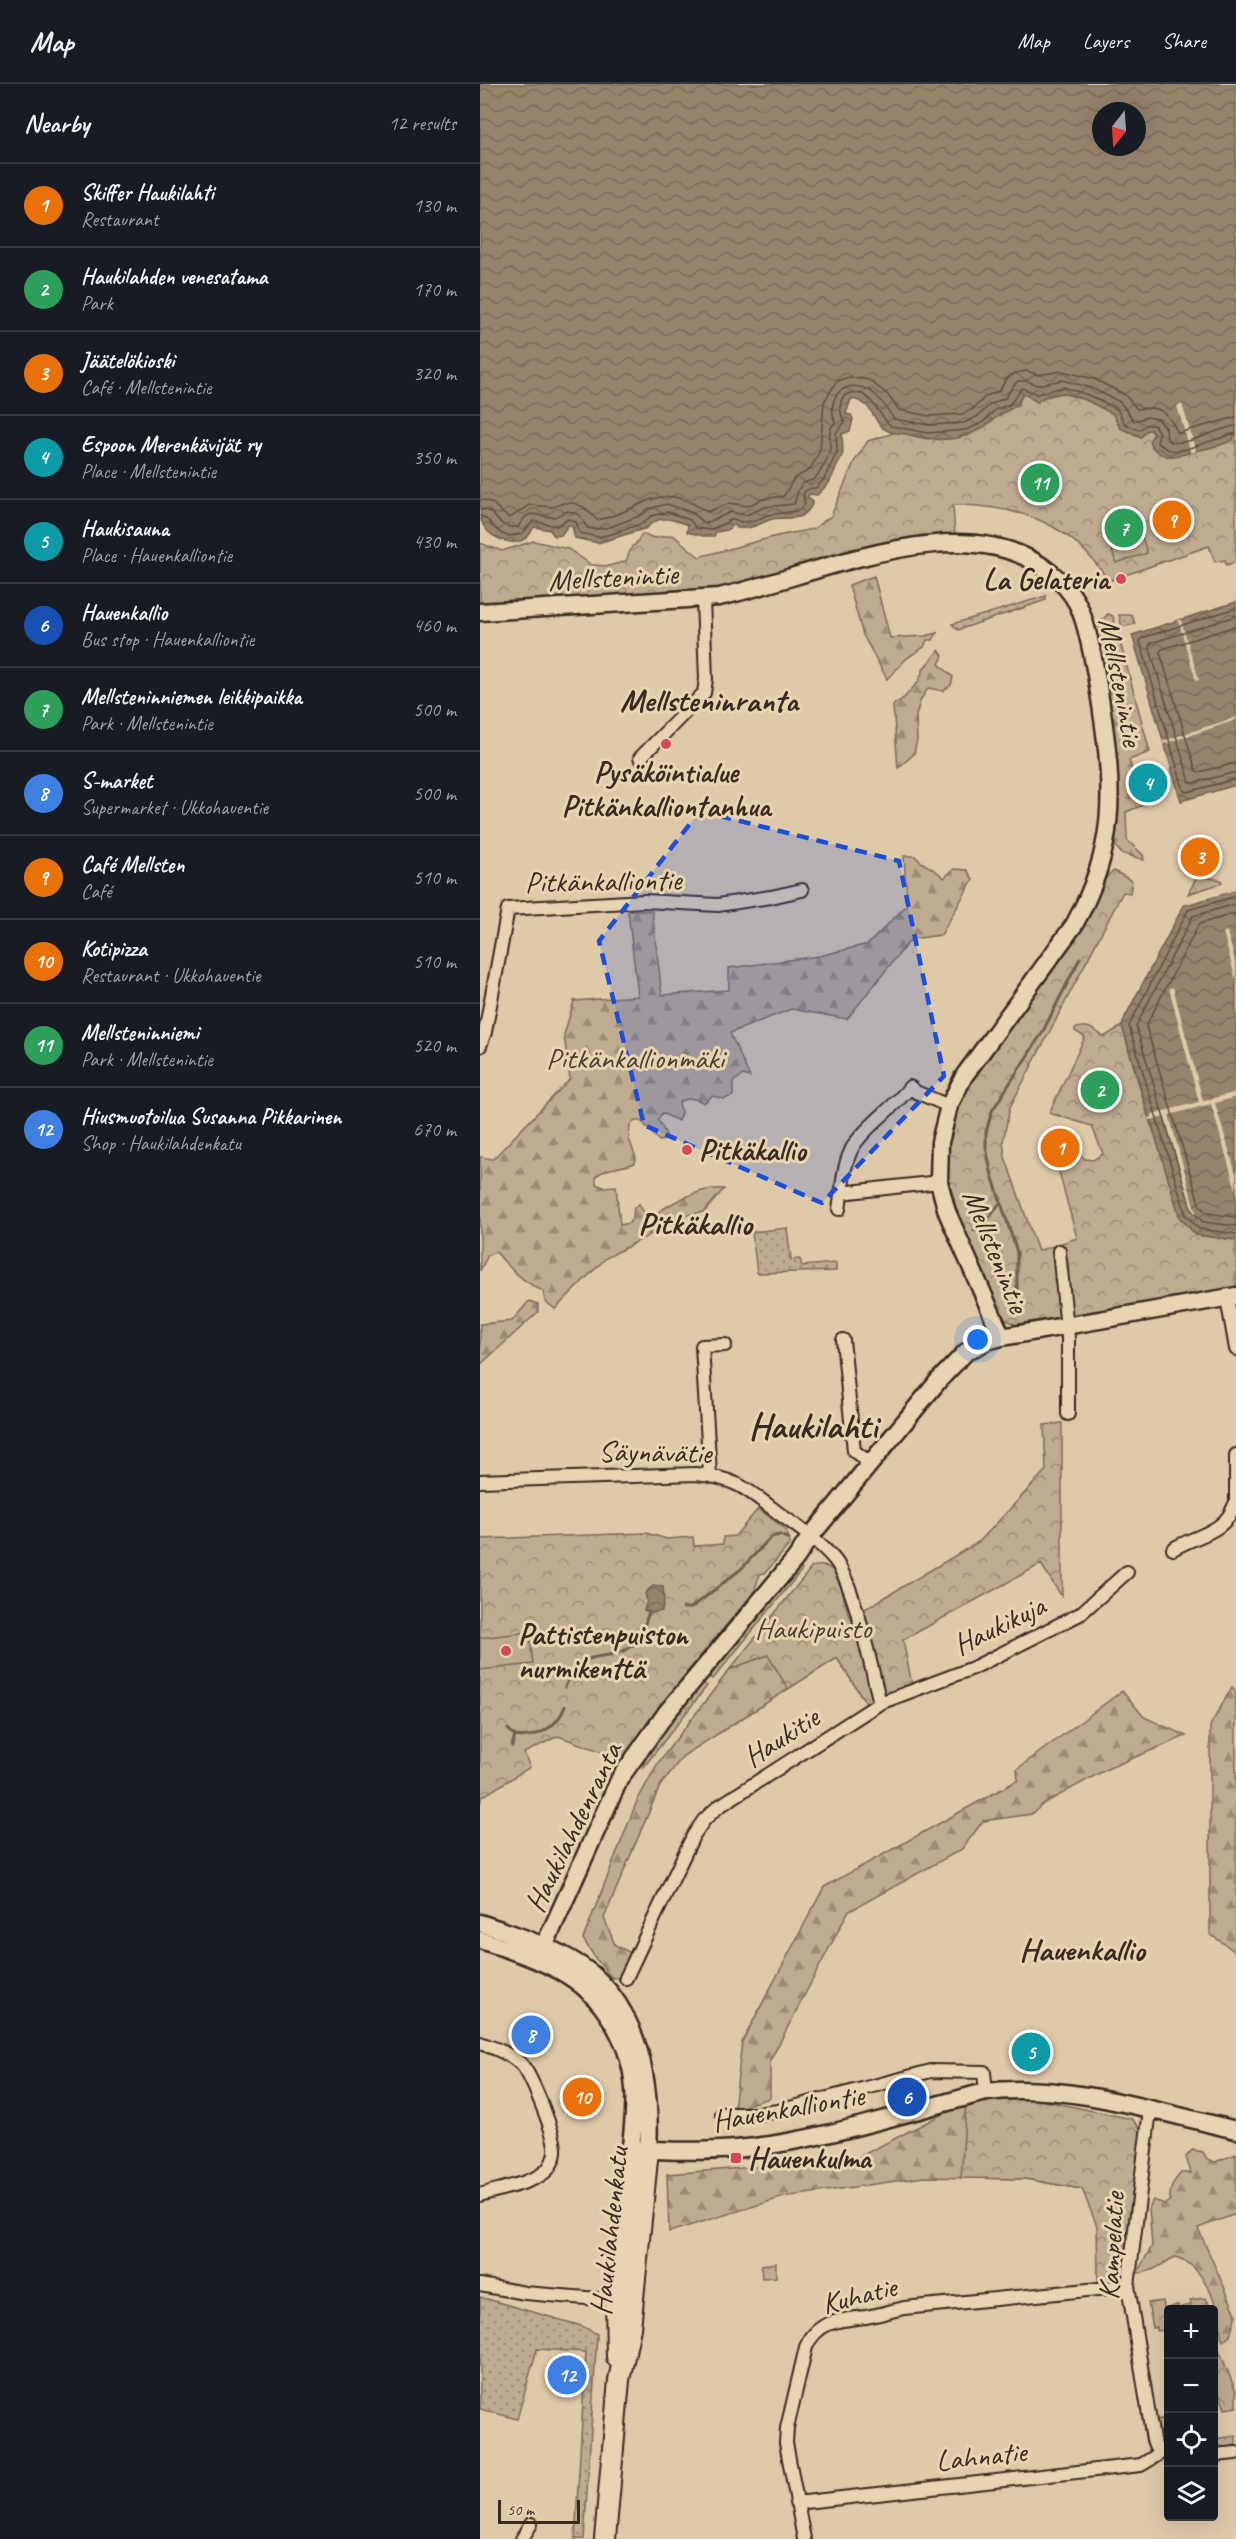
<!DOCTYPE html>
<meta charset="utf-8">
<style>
body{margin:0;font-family:Caveat,sans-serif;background:#242831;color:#f1f3f6}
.controls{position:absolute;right:18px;bottom:18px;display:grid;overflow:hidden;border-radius:6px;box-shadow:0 6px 24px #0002}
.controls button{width:54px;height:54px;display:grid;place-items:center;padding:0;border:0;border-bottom:2px solid #363941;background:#171b24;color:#f1f3f6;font:30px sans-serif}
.compass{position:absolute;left:612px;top:18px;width:54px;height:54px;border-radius:50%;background:#171b24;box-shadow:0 6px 24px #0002;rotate:197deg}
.scale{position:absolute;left:18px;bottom:15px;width:82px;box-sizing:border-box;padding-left:6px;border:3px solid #3b2a1e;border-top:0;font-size:16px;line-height:21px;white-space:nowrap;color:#3b2a1e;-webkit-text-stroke:4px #e8d3b2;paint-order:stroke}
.you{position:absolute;left:498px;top:1256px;width:21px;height:21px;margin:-15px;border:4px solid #fff;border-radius:50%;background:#1a73e8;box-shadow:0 0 0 9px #1a73e833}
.badge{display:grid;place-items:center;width:39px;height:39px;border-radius:50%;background:#d1495b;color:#fff;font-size:20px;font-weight:700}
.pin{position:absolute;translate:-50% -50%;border:3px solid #fff;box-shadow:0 2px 6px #0006}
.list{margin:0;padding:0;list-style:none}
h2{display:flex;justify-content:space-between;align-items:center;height:78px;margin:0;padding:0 24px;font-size:26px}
h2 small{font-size:20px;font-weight:400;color:#9ea1a6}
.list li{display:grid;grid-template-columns:39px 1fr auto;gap:18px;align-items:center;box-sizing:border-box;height:84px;padding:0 24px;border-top:2px solid #363941}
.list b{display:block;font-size:22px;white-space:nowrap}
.list p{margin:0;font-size:20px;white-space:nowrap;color:#9ea1a6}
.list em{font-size:20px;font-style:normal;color:#9ea1a6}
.icon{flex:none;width:33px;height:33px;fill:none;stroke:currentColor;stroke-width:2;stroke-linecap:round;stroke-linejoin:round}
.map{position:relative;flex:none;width:756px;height:2455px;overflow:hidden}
header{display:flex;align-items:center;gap:36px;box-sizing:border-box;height:84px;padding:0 30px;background:#171b24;border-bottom:2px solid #363941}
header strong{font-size:28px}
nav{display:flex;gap:33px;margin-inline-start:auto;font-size:21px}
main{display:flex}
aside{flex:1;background:#171b24}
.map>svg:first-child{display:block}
.grass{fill:url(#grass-dots);stroke:#7d6a57;stroke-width:1.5}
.forest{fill:url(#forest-firs);stroke:#7d6a57;stroke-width:1.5}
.park{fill:url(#park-crowns);stroke:#7d6a57;stroke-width:1.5}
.pitch{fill:#bfab90;stroke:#7d6a57;stroke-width:1.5}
.water{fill:url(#water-waves);stroke:#725f4d;stroke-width:1.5;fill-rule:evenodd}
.pier{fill:#dec9a9}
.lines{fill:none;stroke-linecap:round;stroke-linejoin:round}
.shore{stroke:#604e3d;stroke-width:1.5}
.stream{stroke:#725f4d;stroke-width:3}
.street-casing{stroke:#3b2a1e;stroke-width:16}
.secondary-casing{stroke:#3b2a1e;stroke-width:21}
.primary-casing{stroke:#3b2a1e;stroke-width:24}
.street{stroke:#e8d3b2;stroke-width:12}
.secondary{stroke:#e8d3b2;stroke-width:16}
.primary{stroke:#e8d3b2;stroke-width:20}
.marked{fill:#1d4ed8;fill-opacity:0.2;stroke:#1d4ed8;stroke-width:4.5;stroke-dasharray:12 8;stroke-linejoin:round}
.poi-dot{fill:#d1495b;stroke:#e8d3b2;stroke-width:2}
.labels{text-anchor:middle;stroke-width:6;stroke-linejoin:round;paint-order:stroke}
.street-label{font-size:30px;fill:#3b2a1e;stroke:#e8d3b2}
.poi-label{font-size:30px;font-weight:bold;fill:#3b2a1e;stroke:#e8d3b2;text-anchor:start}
.park-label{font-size:30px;fill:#4f3d2f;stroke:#e8d3b2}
.neighbourhood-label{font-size:32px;font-weight:bold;fill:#3b2a1e;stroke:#e8d3b2}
.district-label{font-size:36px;font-weight:bold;fill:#3b2a1e;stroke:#e8d3b2}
</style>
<header>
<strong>Map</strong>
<nav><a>Map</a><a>Layers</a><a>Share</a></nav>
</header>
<main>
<aside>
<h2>Nearby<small>12 results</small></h2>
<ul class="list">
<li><span class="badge" style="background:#e8710a">1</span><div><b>Skiffer Haukilahti</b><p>Restaurant</p></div><em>130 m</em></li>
<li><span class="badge" style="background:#2e9e5b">2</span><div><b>Haukilahden venesatama</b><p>Park</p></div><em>170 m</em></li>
<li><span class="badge" style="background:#e8710a">3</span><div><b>Jäätelökioski</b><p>Café · Mellstenintie</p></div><em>320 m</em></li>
<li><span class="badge" style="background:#0f9aa8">4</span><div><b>Espoon Merenkävijät ry</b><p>Place · Mellstenintie</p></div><em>350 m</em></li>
<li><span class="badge" style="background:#0f9aa8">5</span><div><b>Haukisauna</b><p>Place · Hauenkalliontie</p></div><em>430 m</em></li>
<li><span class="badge" style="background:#1a4fb4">6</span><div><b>Hauenkallio</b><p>Bus stop · Hauenkalliontie</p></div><em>460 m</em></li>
<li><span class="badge" style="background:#2e9e5b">7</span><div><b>Mellsteninniemen leikkipaikka</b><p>Park · Mellstenintie</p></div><em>500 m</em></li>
<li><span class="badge" style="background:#3f7fe0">8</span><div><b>S-market</b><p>Supermarket · Ukkohauentie</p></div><em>500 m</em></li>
<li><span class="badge" style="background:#e8710a">9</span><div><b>Café Mellsten</b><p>Café</p></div><em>510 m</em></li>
<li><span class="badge" style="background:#e8710a">10</span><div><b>Kotipizza</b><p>Restaurant · Ukkohauentie</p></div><em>510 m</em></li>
<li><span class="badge" style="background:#2e9e5b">11</span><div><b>Mellsteninniemi</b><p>Park · Mellstenintie</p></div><em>520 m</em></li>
<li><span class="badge" style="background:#3f7fe0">12</span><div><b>Hiusmuotoilua Susanna Pikkarinen</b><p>Shop · Haukilahdenkatu</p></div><em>670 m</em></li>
</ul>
</aside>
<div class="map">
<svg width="756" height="2455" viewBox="0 0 756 2455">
<defs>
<pattern id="grass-dots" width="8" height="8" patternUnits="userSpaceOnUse" patternTransform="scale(1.5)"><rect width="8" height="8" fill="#bfab90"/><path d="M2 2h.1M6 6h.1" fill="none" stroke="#9c8b75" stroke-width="1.8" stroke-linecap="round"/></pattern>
<pattern id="forest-firs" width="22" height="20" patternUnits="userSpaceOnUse" patternTransform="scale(1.5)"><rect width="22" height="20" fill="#bfab90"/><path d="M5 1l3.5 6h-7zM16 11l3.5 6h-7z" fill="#9c8b75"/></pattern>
<pattern id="park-crowns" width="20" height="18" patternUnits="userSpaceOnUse" patternTransform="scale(1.5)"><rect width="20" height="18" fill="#bfab90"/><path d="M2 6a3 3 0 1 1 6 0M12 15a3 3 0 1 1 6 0" fill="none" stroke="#9c8b75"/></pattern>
<pattern id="water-waves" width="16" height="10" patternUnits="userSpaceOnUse" patternTransform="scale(1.5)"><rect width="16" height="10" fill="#97836c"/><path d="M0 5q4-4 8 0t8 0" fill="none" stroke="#7c6b58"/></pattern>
</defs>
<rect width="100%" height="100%" fill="#dec9a9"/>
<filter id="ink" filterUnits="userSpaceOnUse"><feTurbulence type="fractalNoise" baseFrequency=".0167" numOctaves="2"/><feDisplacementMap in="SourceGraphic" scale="12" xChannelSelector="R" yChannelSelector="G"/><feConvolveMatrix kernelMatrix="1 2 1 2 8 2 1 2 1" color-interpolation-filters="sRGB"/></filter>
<g filter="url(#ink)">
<path class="grass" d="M566 512V516L478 546 472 540Z
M628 530 633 532 639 554 631 552 617 556 614 544Z
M639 531H652L655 540 642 543Z
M307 1144 311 1176 320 1175 322 1182 356 1179V1187L277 1189 272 1148Z
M321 1484 322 1486 233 1595 230 1594 248 1562 288 1513Z
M223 1599 227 1602 163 1684C165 1657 206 1620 223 1599Z
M0 2213 102 2242 117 2250 104 2455H95L106 2268 57 2265 37 2335 0 2325Z
M686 2334 688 2366 680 2359 676 2336Z
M756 2352V2363L734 2365V2355Z"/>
<path class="forest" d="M394 492 410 554 445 552 457 549 453 556H447L444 563 427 574 407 595 383 551 369 501Z
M630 552 639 554 670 668 649 676 663 721 646 728 647 756 663 771 664 776 641 769 634 760 638 719 636 665 617 556Z
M459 566 463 572 459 580 473 593 471 601 463 607 448 604 441 615 436 631 437 656 434 670 418 684 413 621 424 614 438 598 444 584Z
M424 772H435C444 783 454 783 464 794L474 785 487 786 493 795 461 851 431 855 367 935 311 925 250 949 270 993 263 991 253 998V1012L244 1015 232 1012 224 1019C215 1014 209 1013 199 1018L201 1029 198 1037 182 1029 178 1036 186 1050 184 1056 179 1057 161 1037H155L150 1041 149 1055 156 1074 155 1079C142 1084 127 1083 116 1092V1100L123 1103 136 1102 140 1141 149 1139 153 1132 154 1124 159 1120 168 1136C186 1121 220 1102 244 1105L224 1128 207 1131 126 1174 75 1225 65 1217 63 1207C44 1199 29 1184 16 1168L8 1171 0 1187V1073L13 1075 90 995 84 951 94 917 158 912 148 827H172L182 911 249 906V884L339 872 388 860 427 821Z
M49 1217 58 1220V1228L0 1281V1240L32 1237Z
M350 1535 386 1619 357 1574 203 1672 180 1702 124 1834 135 1861 151 1869 141 1893 132 1894 116 1875 103 1855 157 1717 178 1679 250 1585 288 1571 295 1583Z
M752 1603 756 1608V1868L730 1850V1642Z
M642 1607 664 1633 706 1652 627 1685 563 1720 552 1730 503 1737 482 1765 368 1828 290 1977V2014L254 2025 262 1958 344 1803 538 1696 537 1685Z
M486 2018 584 2022 605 2026 602 2105 545 2095 444 2093 304 2113 189 2148 187 2090 375 2075Z
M712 2066 723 2068 727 2075 735 2078 756 2070V2130L718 2144 756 2230 750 2252 743 2257C739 2249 741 2241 739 2233 734 2210 719 2179 695 2173 681 2180 673 2189 657 2189L672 2162 669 2124 673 2116 685 2120 690 2116C689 2104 693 2098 701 2089H711L706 2073Z"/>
<path class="park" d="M543 309 564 313 582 309 606 316 634 330 640 344 671 346 674 350 672 363 687 372 756 350V478L746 481 745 476 735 478 729 462 628 497C593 439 538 421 473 421L475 452 432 454 302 491 227 508 0 518V459L22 467 54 457 88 465 112 481 129 482 146 477 152 462 155 461 162 450 174 454 193 451 219 473 297 452 333 445 351 432 374 378 388 357 417 348 447 355 488 352 518 331 538 321Z
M634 787 652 797 650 809 643 808 530 1023 523 1057 525 1073 558 1167 597 1154 576 1077 599 1069 605 1075 613 1076 623 1070 612 1042 569 1029 605 953 595 947V945C608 939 614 946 624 953L642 942 669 1036 716 1151 756 1156V1203L685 1214 686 1220 536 1241 523 1234C511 1208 499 1182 487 1156 482 1144 474 1131 470 1119 468 1110 468 1100 468 1091 462 1000 541 933 589 864 600 848 620 792 634 787Z
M717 792 741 796 742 799 708 810Z
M582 1339V1513L561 1480 423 1556 432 1601 386 1619 357 1574 308 1605 288 1571 250 1585 332 1483C363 1474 361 1511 369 1532L385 1525 500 1457 566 1386 564 1341Z
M278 1425C290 1434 310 1444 310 1460L285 1489 280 1490 274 1508 207 1588 142 1675 78 1652 44 1669 50 1683 2 1713 0 1719V1455L166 1449 187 1455 213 1453 214 1462 243 1460V1453L255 1452Z
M537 2011 652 2035 661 2045 641 2193 618 2196 617 2142 602 2105 545 2095 481 2094 486 2018Z
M296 2179V2193L282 2194 281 2181Z
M726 2214 731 2225H701V2223L711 2221 710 2216Z
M683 2217 684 2225 698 2221V2225L688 2226V2246L677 2247V2243L673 2244 668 2219Z
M738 2263 756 2308V2323L745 2325 734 2295V2264Z"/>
<path class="pitch" d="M661 450 667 469 636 479 630 460Z
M49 1548 53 1580 0 1586V1554Z"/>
<path class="water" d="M0 0H756V350H754L753 356C741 362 729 364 716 367 699 372 679 379 669 357L674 350 671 346H667L661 353 640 344 633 330 606 316 582 309 564 313 557 318 543 309C533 330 530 322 517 333 486 359 465 359 426 350 420 349 413 349 408 347 391 340 396 318 371 315L366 330 371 331 373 335 370 347 362 350 363 369 349 399 337 411 329 410 328 413 333 418C323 442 308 430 289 436 277 441 271 445 257 444L254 440 247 446 236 448 234 452H223L207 448 208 441C194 435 178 430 167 444L118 459 95 454 92 442 88 441 81 451 74 452 70 446 54 443C51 447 50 452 46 454 31 465 6 452 1 436 0 432 1 426 0 422ZM621 27H657V63H621Z
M756 518V701L701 717 652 551Z
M756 806V1156L716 1151 700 1134 642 942 645 933 704 821Z
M173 1502 183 1503 184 1517 182 1527 171 1529 164 1526 167 1517 165 1509Z"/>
<path class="pier" d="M702 320 716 367 711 369 697 322Z
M698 536H701L719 596 716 597Z
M756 633V636L684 660 683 657Z
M756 803V806L706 820 705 817Z
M747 847 756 881V897L743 848Z
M693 903 723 1017 756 1008V1013L735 1019 756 1090V1106L731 1020 689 1031 716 1129 712 1130 685 1033 669 1036 668 1034 672 1033V1030L719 1018 689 904Z"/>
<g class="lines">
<path class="shore" d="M0 416C19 417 17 429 30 434L49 421 73 423 84 419H93L104 423 117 436C165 427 177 393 227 428L250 419 267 422 283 415 304 412 314 394 330 386 340 366 344 318 357 297 370 293 389 296 407 310 419 326 449 332 482 330 493 325 506 312 519 307 526 296 535 289 547 287 558 291 582 287 614 295 644 310 657 325C683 321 687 329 698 349L756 333
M0 425C19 426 15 446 38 443 51 421 55 434 74 433 78 432 83 428 88 427L100 431 107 444 118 445 130 443 159 432 168 425 187 420 213 429 221 437 226 439 251 428 266 431 285 423 314 420C319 408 316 398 334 396 339 390 349 374 350 365 350 354 347 348 355 338 345 311 367 292 392 308 402 315 407 325 414 335L449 341 484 339 498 332 511 320 525 314 533 302 538 297H547L557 301 582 296 611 304 640 318 654 337 667 333 678 335 686 344 687 356C703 366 739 343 756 342
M0 432C15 435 15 460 43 449L53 437 77 442 88 435 96 438 100 449 118 453 132 450 163 439 171 432 188 428 210 436 216 444 230 446 253 435 261 438 275 437 287 431 318 427 325 421C322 410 322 404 336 404L344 395 357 368 356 349 365 338C360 331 356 312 370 309 392 305 398 332 411 342L448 349 486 346 502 339 515 326 530 320 542 304 557 310 583 303 608 311 637 325 645 340 659 346 666 341H674L679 349 677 359 689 366 700 367 756 349
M756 524 662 554 660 557 704 707 707 708 756 695
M756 532 671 559 669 562 710 698 713 699 756 688
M756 542 682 565 680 568 716 687 719 688 756 679
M756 812 708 826 649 942 706 1131 719 1145 756 1150
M756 820 713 832 656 942 712 1127 723 1138 756 1142
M756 829 719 840 666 942 720 1122 727 1129 756 1133"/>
<path class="stream" d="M494 1146 508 1135 521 1118
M537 1222V1168L511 1088 506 1063V1048L512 1027 562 949 600 874
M203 1524H211L261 1485 291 1453 300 1451 309 1455
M85 1603C102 1556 130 1584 156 1558 163 1550 165 1538 169 1528
M28 1645 35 1652
M32 1662 35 1652C57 1655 78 1643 85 1622"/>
<defs>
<path id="street" d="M160 674 224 609 226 595 223 515
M0 962 5 948 28 825 164 817 238 821 291 813 322 806
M361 1109 459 1098
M359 1125C363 1103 362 1081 374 1061 389 1039 414 1024 430 1003L436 1008 469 1022
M579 1167 588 1254V1330
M747 1214 756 1265
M363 1256 374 1367 390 1379
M756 1371V1420
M230 1391 222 1262 245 1261
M0 1397 216 1390C255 1394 267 1405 297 1428 317 1443 338 1456 354 1475 375 1500 391 1584 400 1619L238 1723 224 1736 213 1752 146 1894
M693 1465C718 1450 744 1450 755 1420
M400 1619 493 1584 600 1530 647 1488
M0 1959C14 1964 29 1969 41 1980 51 1990 77 2054 75 2068 75 2073 71 2081 68 2085 56 2099 18 2105 0 2111
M670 2026 648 2202 673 2356 679 2370
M242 2030H279L298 2027 451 1987 504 1988 506 2008
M0 2201 45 2209 143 2217
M734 2371 756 2369
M316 2419 661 2381 679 2370
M42 2455 51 2440
M324 2455 306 2359 307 2344 326 2263C338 2236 360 2236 386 2233 398 2231 411 2227 424 2224L648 2202"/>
<path id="secondary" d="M0 528 239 513C334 493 485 418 571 489 581 497 591 508 597 519 609 542 617 595 621 621 634 706 637 764 594 841L484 992 469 1022 460 1058 459 1098 467 1128 522 1253
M0 1839C30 1849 62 1859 90 1875 158 1912 172 1996 168 2066
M0 1856C28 1865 56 1874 82 1888 124 1911 151 1959 154 2005 156 2025 152 2046 151 2065 186 2067 221 2068 256 2065 338 2058 426 2028 506 2008 586 1998 678 2028 756 2046
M58 1876 140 1694 187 1628 316 1474 330 1453 459 1296 487 1267 510 1256 522 1253 756 1212"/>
<path id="primary" d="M137 2273 136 2217 151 2065
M125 2455 139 2296 150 2244 168 2066"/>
</defs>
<use href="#street" class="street-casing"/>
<use href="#secondary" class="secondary-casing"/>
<use href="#primary" class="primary-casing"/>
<use href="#street" class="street"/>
<use href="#secondary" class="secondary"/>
<use href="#primary" class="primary"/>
</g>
</g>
<path class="marked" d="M220 727 419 777 464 992 342 1119 164 1041 119 857Z"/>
<g class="poi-dot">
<circle cx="641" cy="495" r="6"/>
<circle cx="186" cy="660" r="6"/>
<circle cx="207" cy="1066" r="6"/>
<circle cx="26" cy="1567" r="6"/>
<rect x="250" y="2068" width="12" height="12" rx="3"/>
</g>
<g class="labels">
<g class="street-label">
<text transform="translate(133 493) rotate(-3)" y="10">Mellstenintie</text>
<text transform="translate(641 598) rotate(79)" y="10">Mellstenintie</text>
<text transform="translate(123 797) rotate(-1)" y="10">Pitkänkalliontie</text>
<text transform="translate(516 1167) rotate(68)" y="10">Mellstenintie</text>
<text transform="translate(175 1368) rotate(1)" y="10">Säynävätie</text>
<text transform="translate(519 1541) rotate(-26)" y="10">Haukikuja</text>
<text transform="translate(301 1653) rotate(-33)" y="10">Haukitie</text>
<text transform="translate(93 1743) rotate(-64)" y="10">Haukilahdenranta</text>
<text transform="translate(308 2024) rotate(-10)" y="10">Hauenkalliontie</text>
<text transform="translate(129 2147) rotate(-84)" y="10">Haukilahdenkatu</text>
<text transform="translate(631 2162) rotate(-87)" y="10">Kampelatie</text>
<text transform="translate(379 2211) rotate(-14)" y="10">Kuhatie</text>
<text transform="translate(501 2372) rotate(-6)" y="10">Lahnatie</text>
</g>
<g class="poi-label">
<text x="629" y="505" text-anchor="end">La Gelateria</text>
<text x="186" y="698" text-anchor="middle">Pysäköintialue<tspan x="186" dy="34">Pitkänkalliontanhua</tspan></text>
<text x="219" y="1076">Pitkäkallio</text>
<text x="38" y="1560">Pattistenpuiston<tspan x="38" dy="34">nurmikenttä</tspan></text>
<text x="268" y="2084">Hauenkulma</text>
</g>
<g class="park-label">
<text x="155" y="984">Pitkänkallionmäki</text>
<text x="333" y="1554">Haukipuisto</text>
</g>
<g class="neighbourhood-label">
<text x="229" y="627">Mellsteninranta</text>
<text x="215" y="1150">Pitkäkallio</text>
<text x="602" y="1876">Hauenkallio</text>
</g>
<g class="district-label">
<text x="333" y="1354">Haukilahti</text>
</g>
</g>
</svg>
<div class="controls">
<button>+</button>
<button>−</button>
<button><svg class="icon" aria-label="locate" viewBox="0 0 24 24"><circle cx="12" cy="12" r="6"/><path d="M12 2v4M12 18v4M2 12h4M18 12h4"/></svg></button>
<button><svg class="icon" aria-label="layers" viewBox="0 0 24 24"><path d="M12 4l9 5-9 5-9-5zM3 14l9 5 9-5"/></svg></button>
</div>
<svg class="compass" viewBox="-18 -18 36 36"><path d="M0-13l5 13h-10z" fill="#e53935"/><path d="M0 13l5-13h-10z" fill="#9ea1a6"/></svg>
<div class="scale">50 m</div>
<div class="you"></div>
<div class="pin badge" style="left:580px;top:1064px;background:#e8710a">1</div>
<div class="pin badge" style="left:620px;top:1006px;background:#2e9e5b">2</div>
<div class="pin badge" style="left:720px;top:773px;background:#e8710a">3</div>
<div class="pin badge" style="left:668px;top:699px;background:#0f9aa8">4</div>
<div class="pin badge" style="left:551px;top:1968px;background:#0f9aa8">5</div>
<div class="pin badge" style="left:427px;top:2013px;background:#1a4fb4">6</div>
<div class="pin badge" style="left:644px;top:444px;background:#2e9e5b">7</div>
<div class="pin badge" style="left:51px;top:1951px;background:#3f7fe0">8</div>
<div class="pin badge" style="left:692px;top:436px;background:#e8710a">9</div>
<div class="pin badge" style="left:102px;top:2013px;background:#e8710a">10</div>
<div class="pin badge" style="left:560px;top:399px;background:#2e9e5b">11</div>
<div class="pin badge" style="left:87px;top:2291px;background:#3f7fe0">12</div>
</div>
</main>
